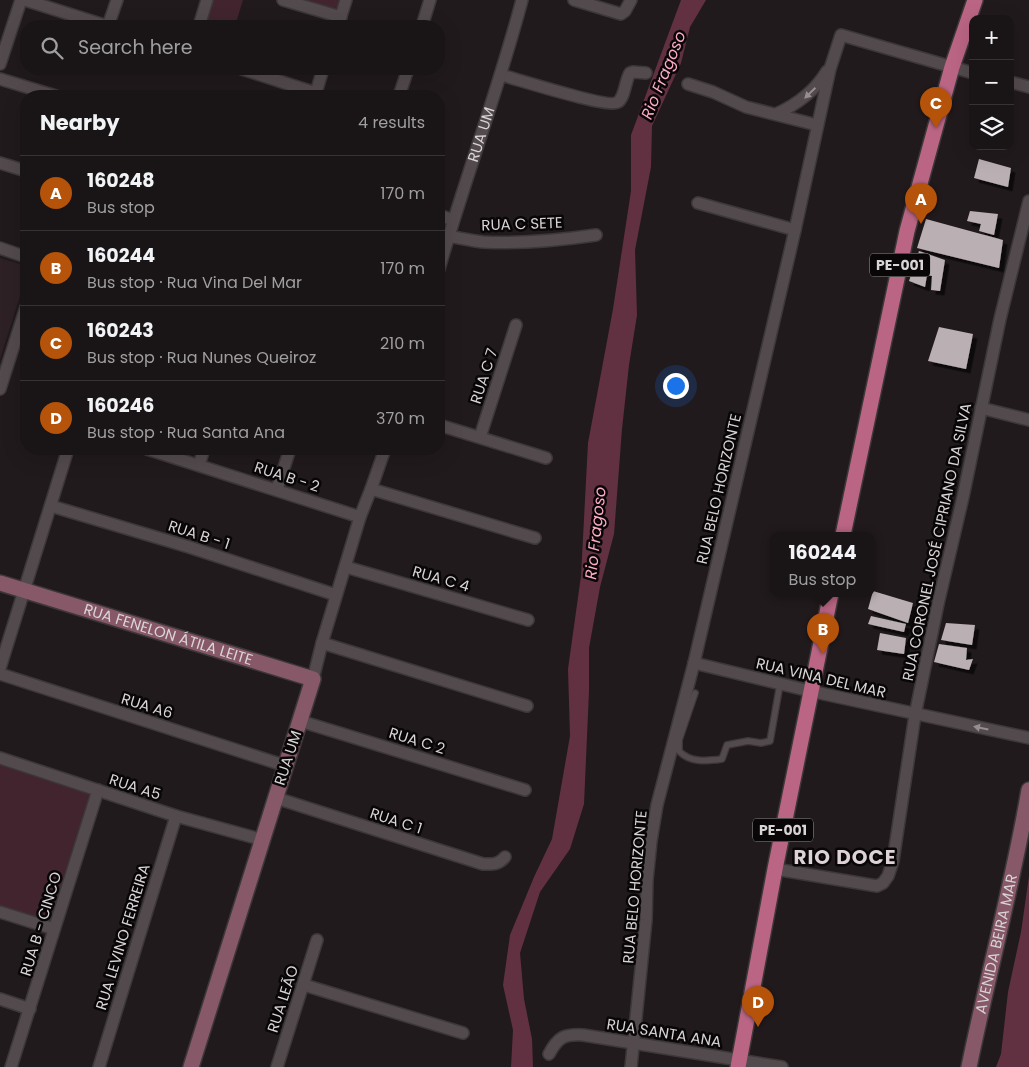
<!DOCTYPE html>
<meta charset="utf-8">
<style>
body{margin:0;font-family:Poppins,sans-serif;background:#221d1e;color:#f1f3f6}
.controls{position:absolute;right:15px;top:15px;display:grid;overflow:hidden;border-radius:10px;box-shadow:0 5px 20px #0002}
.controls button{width:45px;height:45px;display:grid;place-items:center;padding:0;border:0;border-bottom:1px solid #373334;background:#191415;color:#f1f3f6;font:25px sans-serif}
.you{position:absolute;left:675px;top:385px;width:18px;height:18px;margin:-12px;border:4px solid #fff;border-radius:50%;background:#1a73e8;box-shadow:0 0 0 8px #1a73e833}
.badge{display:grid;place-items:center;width:32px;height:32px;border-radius:50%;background:#b45309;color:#fff;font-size:16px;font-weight:700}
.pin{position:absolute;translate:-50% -41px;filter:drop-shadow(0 1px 2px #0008)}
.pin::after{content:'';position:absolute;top:26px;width:18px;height:15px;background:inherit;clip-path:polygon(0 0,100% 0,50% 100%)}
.popup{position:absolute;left:770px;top:532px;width:105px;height:65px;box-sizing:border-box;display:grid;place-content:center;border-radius:10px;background:#191415;filter:drop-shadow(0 1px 4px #0005);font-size:16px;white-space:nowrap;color:#9f9ea0}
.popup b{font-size:19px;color:#f1f3f6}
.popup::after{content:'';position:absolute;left:50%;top:100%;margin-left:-10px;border:10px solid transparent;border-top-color:#191415}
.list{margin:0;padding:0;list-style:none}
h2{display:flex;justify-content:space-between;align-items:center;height:65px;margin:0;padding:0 20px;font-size:21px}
h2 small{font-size:16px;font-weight:400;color:#9f9ea0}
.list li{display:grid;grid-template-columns:32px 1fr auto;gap:15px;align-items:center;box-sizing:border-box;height:75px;padding:0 20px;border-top:1px solid #373334}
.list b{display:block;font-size:19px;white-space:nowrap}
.list p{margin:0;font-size:16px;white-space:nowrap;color:#9f9ea0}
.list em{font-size:16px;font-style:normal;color:#9f9ea0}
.icon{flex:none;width:28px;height:28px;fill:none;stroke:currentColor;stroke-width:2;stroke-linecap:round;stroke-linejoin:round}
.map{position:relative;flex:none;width:1029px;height:1067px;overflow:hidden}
.search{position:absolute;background:#191415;box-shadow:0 5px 20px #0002;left:20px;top:20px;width:425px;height:55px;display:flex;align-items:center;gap:12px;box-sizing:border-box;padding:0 18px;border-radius:20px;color:#9f9ea0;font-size:19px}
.panel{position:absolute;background:#191415;box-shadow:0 5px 20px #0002;left:20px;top:90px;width:425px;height:365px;border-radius:20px}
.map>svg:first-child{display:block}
.built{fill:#2e2125}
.green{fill:#41242e}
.water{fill:#613141}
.building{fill:#bab0b3;filter:url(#shadow)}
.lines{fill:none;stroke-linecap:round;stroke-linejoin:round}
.lane-casing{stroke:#3c3738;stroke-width:8}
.street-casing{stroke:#3c3738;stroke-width:14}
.secondary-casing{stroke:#3c3738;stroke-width:18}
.primary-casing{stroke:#3c3738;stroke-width:18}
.lane{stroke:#534a4d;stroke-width:5.5}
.street{stroke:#534a4d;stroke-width:11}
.secondary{stroke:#875868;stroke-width:15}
.primary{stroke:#ba6584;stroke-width:15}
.oneway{fill:#968f91}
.labels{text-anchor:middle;stroke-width:5;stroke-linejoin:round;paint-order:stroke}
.shield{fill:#080606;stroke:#9a9697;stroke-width:1}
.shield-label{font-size:14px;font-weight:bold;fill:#d9d4d5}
.street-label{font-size:15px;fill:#d9d4d5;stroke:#080606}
.water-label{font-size:16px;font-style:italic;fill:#feabc5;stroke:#080606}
.district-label{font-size:20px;font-weight:bold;letter-spacing:1px;fill:#ddd3d6;stroke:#080606}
</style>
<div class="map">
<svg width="1029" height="1067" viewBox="0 0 1029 1067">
<defs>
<filter id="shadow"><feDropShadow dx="4.5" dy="4.5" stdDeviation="0" flood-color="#0009"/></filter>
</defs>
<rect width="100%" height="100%" fill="#211a1c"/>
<path class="built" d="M0 258 26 266V277L0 359Z"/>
<path class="green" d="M211 0H243L235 26H203Z
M298 0H340L336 12Z
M0 760 93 789 52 922 0 907Z"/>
<path class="water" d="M681 0H706L690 27 681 63 652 126 651 167 635 250 637 315 629 365 622 429 614 534 600 587 589 648V691L584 804 570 849 540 892 520 953 524 999 532 1039 533 1067H511L513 1030 503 985 510 935 534 877 552 839 570 736 568 669 581 576 588 443 613 309 631 191V135Z
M1029 876V1067H996L1001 1054 1008 992 1021 932Z"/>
<path class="building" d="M979 159 1011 168 1008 187 974 178Z
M970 211 998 214 994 235 979 231 981 224 967 221Z
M926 219 1003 240 999 268 917 248Z
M919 251 945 260 940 291 931 290 932 276 927 275 925 287 909 281Z
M939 327 973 334 966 369 928 361Z
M873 591 913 603 908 623 868 609Z
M871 616 906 624 904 632 868 624Z
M946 623 975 625 972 645 941 640Z
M880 633 906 638 904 654 877 650Z
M939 644 967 648 966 660 973 659 969 670 934 662Z"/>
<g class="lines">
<defs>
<path id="lane" d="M695 693 679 740V751C690 763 707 761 722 759L727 745 748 741 761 743 770 741 780 684"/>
<g id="street">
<path d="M25 0 107 26"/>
<path d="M283 0 341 17"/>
<path d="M574 0 621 14 625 11 631 0"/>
<path d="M108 26 117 0"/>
<path d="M199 26 207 0"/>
<path d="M338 26 346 0"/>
<path d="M422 26 430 0"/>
<path d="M0 64 21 0"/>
<path d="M242 69 316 93"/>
<path d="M501 75C517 79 609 109 618 102 625 97 625 81 630 73L633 72 646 73"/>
<path d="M0 79 56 96"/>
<path d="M1010 82 1029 87"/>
<path d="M688 84 713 92 746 107 817 125"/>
<path d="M315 96 323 69"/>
<path d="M399 96 408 69"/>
<path d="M776 114C798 104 815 91 827 71"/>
<path d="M0 163 26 171"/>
<path d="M698 203 795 230"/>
<path d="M439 215 453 220"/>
<path d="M448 236C460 238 472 241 483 242 518 244 561 240 596 235"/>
<path d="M0 248 26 257"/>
<path id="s1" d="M439 269C465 179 498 91 522 0"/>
<path d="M0 389 26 307"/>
<path d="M981 408 1029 420"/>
<path d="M439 425 546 458"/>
<path d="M480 437 516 325"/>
<path d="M147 449 360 517"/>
<path d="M199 465 204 449"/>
<path d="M277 489 290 449"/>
<path d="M371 489 535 538"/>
<path d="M51 506 189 547 336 595"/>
<path d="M346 567 528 620"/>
<path d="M322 643 527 706"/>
<path d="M694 663 810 691 1029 738"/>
<path d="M0 668 68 449"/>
<path d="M0 674 286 766"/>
<path d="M313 679 322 643 360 517 371 489 385 449"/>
<path d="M300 721 525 790"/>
<path d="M0 758 176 816 263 840"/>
<path d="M276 798 483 864C493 864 498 865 505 857"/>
<path d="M775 869 877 886 883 883 888 876 893 861 915 715 938 604 963 497 1000 319 1029 201"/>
<path d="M0 912 54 929"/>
<path d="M304 985 463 1033"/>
<path d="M0 999 30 1009"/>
<path d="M549 1054C558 1037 564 1034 583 1035L782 1067"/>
<path d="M11 1067 98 790"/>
<path d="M99 1067 176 816"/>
<path d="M277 1067 317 940"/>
<path d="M631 1067 646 920 647 880 651 841 657 805 694 663 795 230 830 69 841 35 973 73"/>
</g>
<g id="secondary">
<path id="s2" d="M0 583 313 679 191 1067"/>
<path id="s3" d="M969 1067C988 974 1013 883 1029 790"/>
</g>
<path id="primary" d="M843 535 907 231 952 67 975 0
M738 1067 775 869 831 593"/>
</defs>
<use href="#lane" class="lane-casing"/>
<use href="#street" class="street-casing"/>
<use href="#secondary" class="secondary-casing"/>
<use href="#primary" class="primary-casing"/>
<use href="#lane" class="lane"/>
<use href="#street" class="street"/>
<use href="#secondary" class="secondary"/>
<use href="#primary" class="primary"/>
</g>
<defs><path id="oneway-solid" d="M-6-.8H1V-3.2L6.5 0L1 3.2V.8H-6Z" transform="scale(1.25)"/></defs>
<g class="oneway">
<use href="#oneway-solid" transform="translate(810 93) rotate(136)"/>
<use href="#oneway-solid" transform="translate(981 728) rotate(-168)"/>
</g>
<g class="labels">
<g class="shield">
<rect x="870" y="253.5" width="60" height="23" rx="4"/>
<rect x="753" y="818.5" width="60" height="23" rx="4"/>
</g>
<g class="shield-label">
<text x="900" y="270">PE-001</text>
<text x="783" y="835">PE-001</text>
</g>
<g class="street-label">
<text dy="5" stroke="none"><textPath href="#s1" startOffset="141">RUA UM</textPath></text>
<text transform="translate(522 224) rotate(-2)" y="5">RUA C SETE</text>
<text transform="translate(484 376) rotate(-72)" y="5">RUA C 7</text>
<text transform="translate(287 477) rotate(18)" y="5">RUA B - 2</text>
<text transform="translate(719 489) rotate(-77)" y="5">RUA BELO HORIZONTE</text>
<text transform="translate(199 535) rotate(18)" y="5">RUA B - 1</text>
<text transform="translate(937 542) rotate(-78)" y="5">RUA CORONEL JOSÉ CIPRIANO DA SILVA</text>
<text transform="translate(441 579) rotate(16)" y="5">RUA C 4</text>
<text dy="5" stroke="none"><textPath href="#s2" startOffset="176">RUA FENELON ÁTILA LEITE</textPath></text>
<text transform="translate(821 678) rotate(13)" y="5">RUA VINA DEL MAR</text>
<text transform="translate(147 706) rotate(17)" y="5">RUA A6</text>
<text transform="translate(417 741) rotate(17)" y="5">RUA C 2</text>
<text transform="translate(288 758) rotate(-72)" y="5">RUA UM</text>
<text transform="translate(135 787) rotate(18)" y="5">RUA A5</text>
<text transform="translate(396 821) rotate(18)" y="5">RUA C 1</text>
<text transform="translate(635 887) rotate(-85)" y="5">RUA BELO HORIZONTE</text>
<text transform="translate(41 924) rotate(-73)" y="5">RUA B - CINCO</text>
<text transform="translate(123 937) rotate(-73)" y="5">RUA LEVINO FERREIRA</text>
<text dy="5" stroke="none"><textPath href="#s3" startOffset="126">AVENIDA BEIRA MAR</textPath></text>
<text transform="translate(283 999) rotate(-72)" y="5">RUA LEÃO</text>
<text transform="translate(664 1033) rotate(9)" y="5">RUA SANTA ANA</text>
</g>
<g class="water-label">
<text transform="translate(663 75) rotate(-68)" y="6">Rio Fragoso</text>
<text transform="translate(595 533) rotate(-84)" y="6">Rio Fragoso</text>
</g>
<g class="district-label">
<text x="845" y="864">RIO DOCE</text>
</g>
</g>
</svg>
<div class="controls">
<button>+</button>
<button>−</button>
<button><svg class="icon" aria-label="layers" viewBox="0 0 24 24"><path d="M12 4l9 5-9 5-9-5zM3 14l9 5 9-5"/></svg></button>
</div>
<div class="you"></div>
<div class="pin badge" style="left:921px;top:224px">A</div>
<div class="pin badge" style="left:823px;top:654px">B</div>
<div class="popup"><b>160244</b>Bus stop</div>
<div class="pin badge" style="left:936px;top:128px">C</div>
<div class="pin badge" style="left:758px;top:1027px">D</div>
<div class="search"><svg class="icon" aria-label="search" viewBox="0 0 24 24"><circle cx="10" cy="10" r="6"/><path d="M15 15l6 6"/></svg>Search here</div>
<section class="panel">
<h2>Nearby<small>4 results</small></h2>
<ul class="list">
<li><span class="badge">A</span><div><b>160248</b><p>Bus stop</p></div><em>170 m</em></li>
<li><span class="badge">B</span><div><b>160244</b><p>Bus stop · Rua Vina Del Mar</p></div><em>170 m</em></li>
<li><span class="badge">C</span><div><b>160243</b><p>Bus stop · Rua Nunes Queiroz</p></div><em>210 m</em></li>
<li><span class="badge">D</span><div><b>160246</b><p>Bus stop · Rua Santa Ana</p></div><em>370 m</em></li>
</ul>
</section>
</div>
